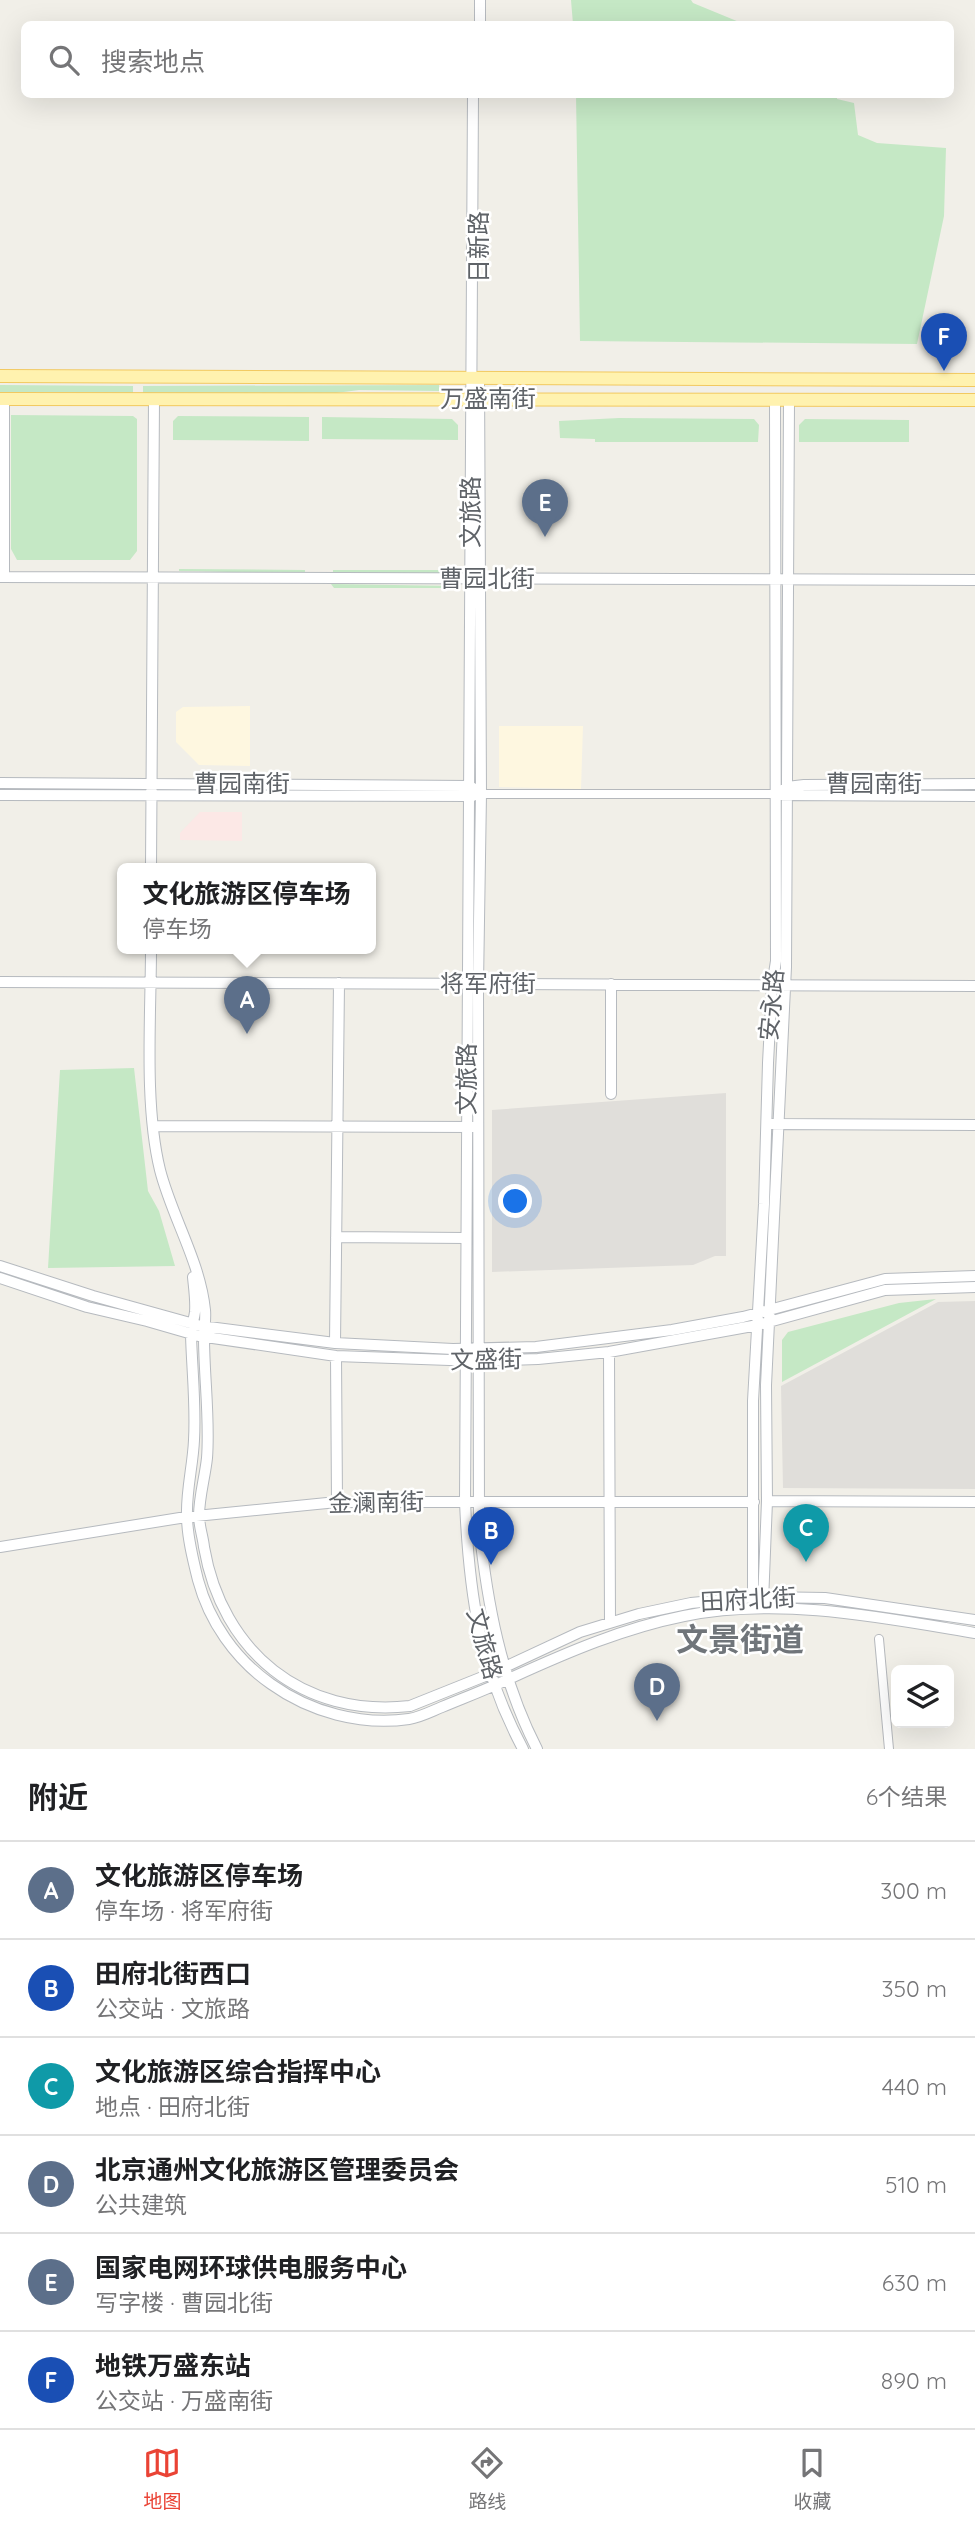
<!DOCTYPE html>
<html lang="zh">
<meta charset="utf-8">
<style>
body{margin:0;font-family:Quicksand,"Noto Sans SC",sans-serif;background:#f6f6f6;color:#202124}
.controls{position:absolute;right:21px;bottom:21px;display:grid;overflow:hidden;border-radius:10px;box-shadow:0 7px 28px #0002}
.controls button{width:63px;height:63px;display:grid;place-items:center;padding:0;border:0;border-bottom:2px solid #e0e0e0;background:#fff;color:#202124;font:35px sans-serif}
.you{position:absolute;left:516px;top:1202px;width:24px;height:24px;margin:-18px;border:5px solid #fff;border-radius:50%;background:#1a73e8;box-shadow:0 0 0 10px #1a73e833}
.badge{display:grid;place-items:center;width:46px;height:46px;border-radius:50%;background:#ea4335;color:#fff;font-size:23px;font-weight:700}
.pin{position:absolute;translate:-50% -58px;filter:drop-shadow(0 2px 4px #0008)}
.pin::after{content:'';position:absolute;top:37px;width:24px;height:21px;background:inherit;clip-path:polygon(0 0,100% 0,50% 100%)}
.popup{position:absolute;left:117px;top:863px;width:259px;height:91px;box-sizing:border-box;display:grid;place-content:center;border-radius:10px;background:#fff;filter:drop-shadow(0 2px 5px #0005);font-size:23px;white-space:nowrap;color:#757577}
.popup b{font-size:26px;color:#202124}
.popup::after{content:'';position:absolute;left:50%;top:100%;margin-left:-14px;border:14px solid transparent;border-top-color:#fff}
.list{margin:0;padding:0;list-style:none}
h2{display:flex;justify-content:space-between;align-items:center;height:91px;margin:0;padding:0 28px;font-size:30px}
h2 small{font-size:23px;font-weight:400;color:#757577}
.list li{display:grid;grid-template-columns:46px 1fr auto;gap:21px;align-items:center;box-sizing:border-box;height:98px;padding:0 28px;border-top:2px solid #e0e0e0}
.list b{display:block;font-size:26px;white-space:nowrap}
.list p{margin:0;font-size:23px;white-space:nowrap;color:#757577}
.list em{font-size:23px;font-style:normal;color:#757577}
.icon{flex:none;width:38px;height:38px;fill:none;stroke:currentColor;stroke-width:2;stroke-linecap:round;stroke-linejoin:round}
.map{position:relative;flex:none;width:975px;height:1749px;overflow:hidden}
.search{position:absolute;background:#fff;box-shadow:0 7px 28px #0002;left:21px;right:21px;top:21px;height:77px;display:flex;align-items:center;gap:18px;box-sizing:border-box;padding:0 24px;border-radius:10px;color:#757577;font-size:26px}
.sheet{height:679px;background:#fff}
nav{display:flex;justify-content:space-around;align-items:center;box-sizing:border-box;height:98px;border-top:2px solid #e0e0e0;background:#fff;font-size:19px;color:#757577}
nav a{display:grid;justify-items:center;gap:4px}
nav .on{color:#ea4335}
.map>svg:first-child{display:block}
.commercial{fill:#fef7e0}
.industrial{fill:#e0deda}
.medical{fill:#fce8e6}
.green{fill:#c5e8c5}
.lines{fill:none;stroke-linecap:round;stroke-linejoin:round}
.street-casing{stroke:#b5b8bc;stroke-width:10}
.secondary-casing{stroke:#b6babf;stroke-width:12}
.primary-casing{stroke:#f2c960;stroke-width:14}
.street{stroke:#fff;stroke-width:8}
.secondary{stroke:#fff;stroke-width:10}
.primary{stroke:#fff2af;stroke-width:12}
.labels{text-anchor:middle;stroke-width:5;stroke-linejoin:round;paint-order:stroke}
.street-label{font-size:24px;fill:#5f6368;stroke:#fff}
.district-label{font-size:32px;font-weight:bold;fill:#70757a;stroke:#fff}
</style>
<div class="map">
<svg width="975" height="1749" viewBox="0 0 975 1749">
<rect width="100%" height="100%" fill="#f1efe8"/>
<path class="commercial" d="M250 706V766L199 765 176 742V712L183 707Z
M499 726H583L581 789 499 787Z"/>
<path class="industrial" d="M726 1093V1256H715L693 1265 492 1272V1110Z
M975 1301V1489L783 1488 781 1386 938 1302Z"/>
<path class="medical" d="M200 812H242V841L180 840V833Z"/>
<path class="green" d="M571 0H691L693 3 744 24H573Z
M576 95H837V99L854 103 858 135 877 143 946 148 944 216 917 344 580 341Z
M0 385 133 386V393L0 392Z
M439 385V391L359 390 336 393H143V386Z
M11 415 133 416 137 419V551L130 560H17L11 549Z
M178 416 309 417V441L173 440V421Z
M322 417 452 419 458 425V440L322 439Z
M619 418 754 419 759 425 758 442H595V439L560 438 559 421Z
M805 419 909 420V442H799V425Z
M179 569 305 570V574C263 574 221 571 179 571Z
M333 570H457V574H333Z
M331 584 457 586V588H334Z
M134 1068 148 1191 159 1211 175 1266 48 1268 60 1070Z
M936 1299 782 1382V1340L788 1332 899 1303Z"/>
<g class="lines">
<defs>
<path id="street" d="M481 794H775
M879 1639 889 1749"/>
<path id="secondary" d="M480 24V0
M473 94 465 1502C469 1593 479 1667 523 1749
M479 377 481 794 478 984 479 1525C487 1603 501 1679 537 1749
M4 399V577
M0 577 975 580
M0 783 469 786 473 788
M781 791 787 787 804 785 975 784
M0 795 473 796
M781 795 975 796
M151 868 154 399
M151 948C151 1016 144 1105 160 1170 172 1217 200 1261 205 1310 206 1319 204 1328 204 1337 204 1377 210 1418 207 1458 205 1477 199 1497 199 1516 199 1526 203 1537 204 1547 222 1652 303 1718 410 1706L490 1674 580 1632 639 1614 691 1603 754 1597 825 1598 975 1620
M0 982 975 986
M611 984V1094
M772 1124 975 1125
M154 1126 473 1127
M336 1237 466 1238
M0 1266 93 1296 201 1326 335 1343 453 1349 536 1347 672 1330 743 1317 885 1279 975 1276
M193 1277C194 1288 196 1301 195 1312 194 1320 191 1327 191 1335 192 1371 196 1404 194 1440 193 1465 186 1491 187 1516 187 1536 193 1560 198 1580 209 1621 235 1659 271 1684 310 1712 361 1726 409 1719 421 1717 432 1711 442 1707 466 1697 490 1688 513 1677 568 1652 624 1628 684 1616 781 1597 879 1617 975 1633
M0 1278 87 1307 147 1321 199 1336 336 1356 478 1361 538 1359 609 1352 758 1325 885 1290 975 1287
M335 1343 339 983
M609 1352 610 1623
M336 1356 337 1502
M767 1501 975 1502
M0 1547 186 1517 337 1502H754
M755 1602 753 1588V1401L764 1204 768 1063 772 986 776 961 775 401
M763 1602 767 1501 766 1385 786 967 789 401"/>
<path id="primary" d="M0 376 975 380
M0 399 975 400"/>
</defs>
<use href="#street" class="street-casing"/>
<use href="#secondary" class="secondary-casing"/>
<use href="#primary" class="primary-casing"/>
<use href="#street" class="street"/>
<use href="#secondary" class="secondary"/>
<use href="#primary" class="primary"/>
</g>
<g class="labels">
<g class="street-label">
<text transform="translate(479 247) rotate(-90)" y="8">日新路</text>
<text x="488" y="407">万盛南街</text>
<text transform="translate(471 512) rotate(-90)" y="8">文旅路</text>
<text x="487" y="587">曹园北街</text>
<text x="242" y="792">曹园南街</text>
<text x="874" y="792">曹园南街</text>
<text x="488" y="992">将军府街</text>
<text transform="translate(772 1005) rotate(-85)" y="8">安永路</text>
<text transform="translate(467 1079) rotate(-90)" y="8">文旅路</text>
<text transform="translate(486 1360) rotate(-1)" y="8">文盛街</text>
<text transform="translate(376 1503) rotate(-1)" y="8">金澜南街</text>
<text transform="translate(748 1600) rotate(-3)" y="8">田府北街</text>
<text transform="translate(484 1644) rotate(75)" y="8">文旅路</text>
</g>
<g class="district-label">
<text x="740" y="1651">文景街道</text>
</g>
</g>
</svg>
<div class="controls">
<button><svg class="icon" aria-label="layers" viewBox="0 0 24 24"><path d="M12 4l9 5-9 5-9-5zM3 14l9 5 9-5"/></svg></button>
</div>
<div class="you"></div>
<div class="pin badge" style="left:247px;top:1034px;background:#5c6f8a">A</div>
<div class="popup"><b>文化旅游区停车场</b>停车场</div>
<div class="pin badge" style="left:491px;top:1565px;background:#1a4fb4">B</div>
<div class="pin badge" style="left:806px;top:1562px;background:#0f9aa8">C</div>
<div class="pin badge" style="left:657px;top:1721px;background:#5c6f8a">D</div>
<div class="pin badge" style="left:545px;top:537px;background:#5c6f8a">E</div>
<div class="pin badge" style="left:944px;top:371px;background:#1a4fb4">F</div>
<div class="search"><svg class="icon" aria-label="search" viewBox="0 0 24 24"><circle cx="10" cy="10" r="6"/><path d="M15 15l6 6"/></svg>搜索地点</div>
</div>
<section class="sheet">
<h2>附近<small>6个结果</small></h2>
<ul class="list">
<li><span class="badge" style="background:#5c6f8a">A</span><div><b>文化旅游区停车场</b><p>停车场 · 将军府街</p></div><em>300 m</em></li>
<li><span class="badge" style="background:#1a4fb4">B</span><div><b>田府北街西口</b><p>公交站 · 文旅路</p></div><em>350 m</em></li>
<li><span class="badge" style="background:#0f9aa8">C</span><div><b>文化旅游区综合指挥中心</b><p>地点 · 田府北街</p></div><em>440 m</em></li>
<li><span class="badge" style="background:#5c6f8a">D</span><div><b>北京通州文化旅游区管理委员会</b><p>公共建筑</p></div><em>510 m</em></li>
<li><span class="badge" style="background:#5c6f8a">E</span><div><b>国家电网环球供电服务中心</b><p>写字楼 · 曹园北街</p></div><em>630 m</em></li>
<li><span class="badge" style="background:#1a4fb4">F</span><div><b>地铁万盛东站</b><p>公交站 · 万盛南街</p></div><em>890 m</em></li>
</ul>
</section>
<nav>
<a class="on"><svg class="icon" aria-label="map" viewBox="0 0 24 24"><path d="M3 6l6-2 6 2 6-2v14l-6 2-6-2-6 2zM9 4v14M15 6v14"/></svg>地图</a>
<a><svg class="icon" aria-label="directions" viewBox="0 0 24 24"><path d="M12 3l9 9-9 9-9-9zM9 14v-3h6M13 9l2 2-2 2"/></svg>路线</a>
<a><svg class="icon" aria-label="saved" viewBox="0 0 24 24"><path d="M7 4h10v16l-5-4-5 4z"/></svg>收藏</a>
</nav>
